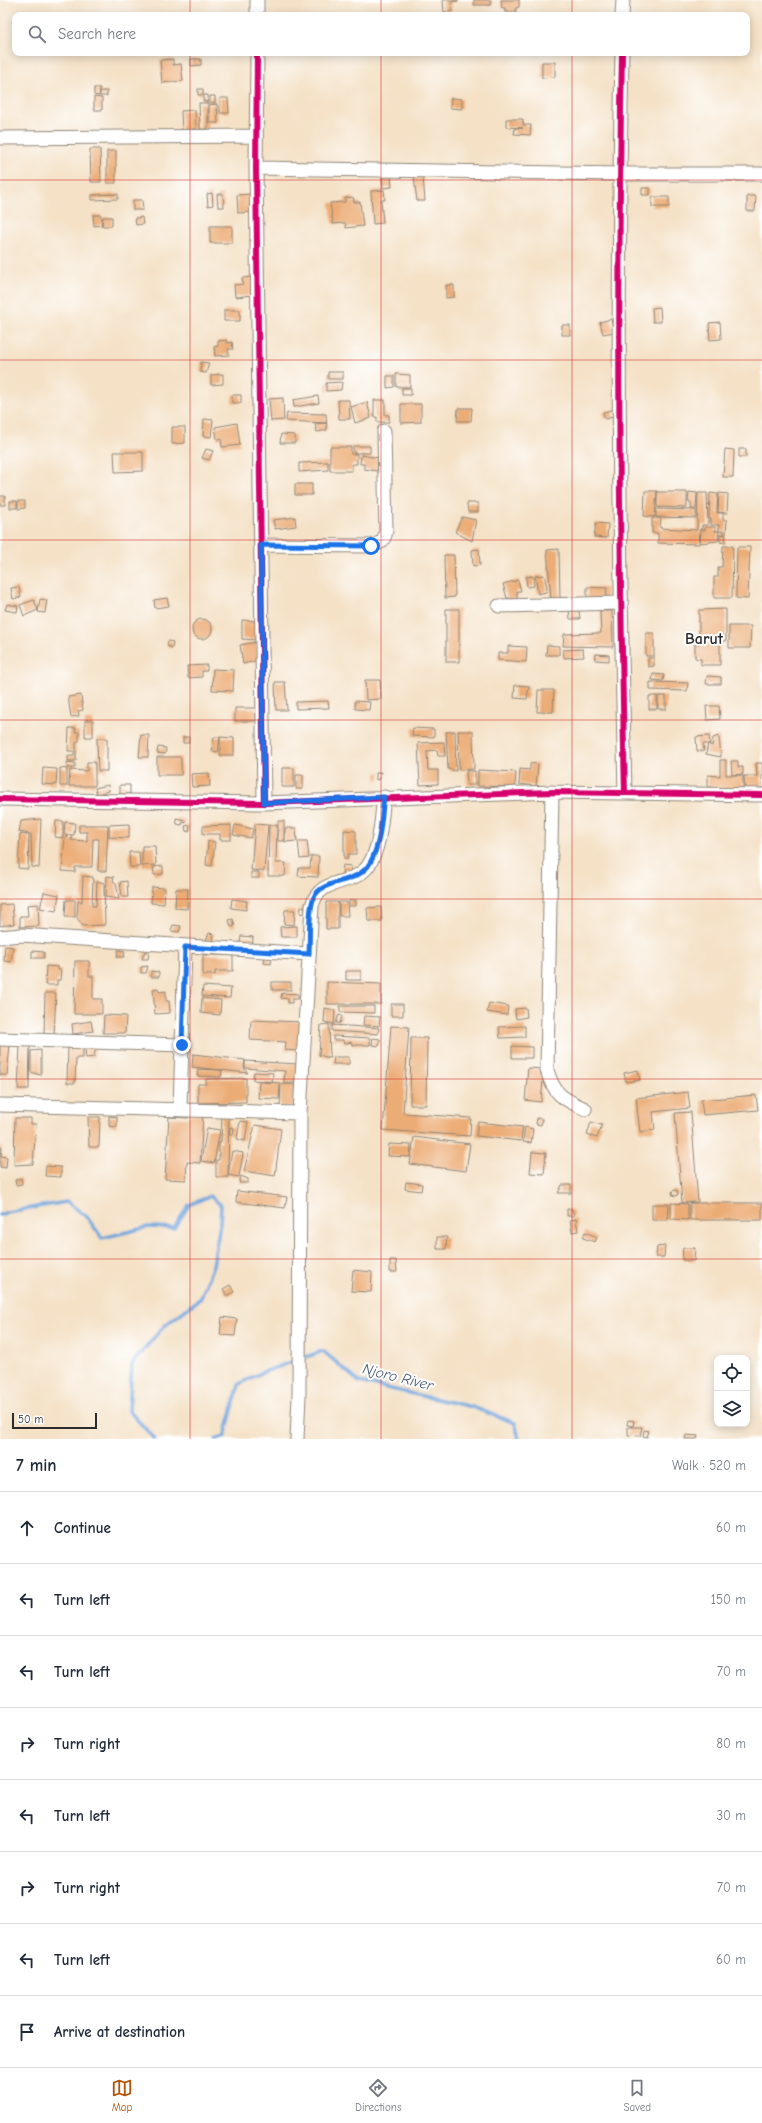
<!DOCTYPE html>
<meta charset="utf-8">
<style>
body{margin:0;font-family:"Comic Neue",sans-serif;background:#f6f6f7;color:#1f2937}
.controls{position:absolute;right:12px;bottom:12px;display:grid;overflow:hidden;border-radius:8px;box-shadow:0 2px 10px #0003}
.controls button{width:36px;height:36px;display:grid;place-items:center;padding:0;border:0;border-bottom:1px solid #e0e1e3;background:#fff;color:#1f2937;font:20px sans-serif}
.scale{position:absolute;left:12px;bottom:10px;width:85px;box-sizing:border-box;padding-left:4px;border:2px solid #2b2b2b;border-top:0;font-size:11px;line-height:14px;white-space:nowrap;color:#2b2b2b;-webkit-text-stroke:3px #fff;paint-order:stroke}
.stop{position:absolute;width:12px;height:12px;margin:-9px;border:3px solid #1a73e8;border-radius:50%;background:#fff}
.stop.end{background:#1a73e8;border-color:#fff;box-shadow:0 1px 4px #0008}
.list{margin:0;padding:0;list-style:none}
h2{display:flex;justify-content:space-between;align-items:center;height:52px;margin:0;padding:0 16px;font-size:17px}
h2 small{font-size:13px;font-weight:400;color:#747a83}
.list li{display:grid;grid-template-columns:26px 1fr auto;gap:12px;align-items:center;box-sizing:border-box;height:72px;padding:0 16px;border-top:1px solid #e0e1e3}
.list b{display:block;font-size:15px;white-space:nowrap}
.list em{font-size:13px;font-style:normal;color:#747a83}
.icon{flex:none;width:22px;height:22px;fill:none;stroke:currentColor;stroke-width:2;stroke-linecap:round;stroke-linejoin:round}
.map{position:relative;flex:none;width:762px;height:1439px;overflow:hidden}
.search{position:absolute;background:#fff;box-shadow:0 2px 10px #0003;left:12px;right:12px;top:12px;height:44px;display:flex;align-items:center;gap:10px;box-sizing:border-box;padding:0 14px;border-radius:8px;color:#747a83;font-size:15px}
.sheet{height:628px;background:#fff}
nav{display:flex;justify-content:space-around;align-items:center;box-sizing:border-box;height:56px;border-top:1px solid #e0e1e3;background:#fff;font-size:11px;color:#747a83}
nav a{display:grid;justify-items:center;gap:2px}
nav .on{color:#b45309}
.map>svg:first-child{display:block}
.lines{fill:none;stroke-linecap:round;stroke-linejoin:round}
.stream{stroke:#70a4dd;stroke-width:3.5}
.building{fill:#ecac75}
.street-casing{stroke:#908678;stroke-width:15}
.street{stroke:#fff;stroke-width:13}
.cycleway-casing{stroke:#fff;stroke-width:8}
.cycleway{stroke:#d6006c;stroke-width:6}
.route{stroke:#1a73e8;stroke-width:5}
.grid{fill:none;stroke:#d62828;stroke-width:1;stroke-opacity:0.55}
.labels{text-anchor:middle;stroke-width:4;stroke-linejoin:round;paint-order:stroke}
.water-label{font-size:15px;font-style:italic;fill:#475b72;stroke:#fff}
.quarter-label{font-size:16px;font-weight:bold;fill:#2b2b2b;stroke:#fff}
</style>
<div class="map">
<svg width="762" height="1439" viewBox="0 0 762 1439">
<rect width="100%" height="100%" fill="#fff"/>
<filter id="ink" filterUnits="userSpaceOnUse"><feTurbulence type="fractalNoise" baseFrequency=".025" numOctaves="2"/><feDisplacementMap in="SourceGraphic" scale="8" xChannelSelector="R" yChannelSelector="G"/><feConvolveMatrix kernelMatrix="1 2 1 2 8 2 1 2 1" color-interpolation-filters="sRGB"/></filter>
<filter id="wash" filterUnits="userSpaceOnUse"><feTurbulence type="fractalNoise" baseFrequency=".012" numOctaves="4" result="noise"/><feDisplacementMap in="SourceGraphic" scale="16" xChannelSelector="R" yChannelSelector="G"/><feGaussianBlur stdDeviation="0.9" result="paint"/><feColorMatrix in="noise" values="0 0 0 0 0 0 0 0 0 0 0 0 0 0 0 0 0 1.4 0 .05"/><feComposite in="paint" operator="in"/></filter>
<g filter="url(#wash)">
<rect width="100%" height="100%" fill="#f4e1c6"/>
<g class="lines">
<path class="stream" d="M0 1215 7 1212 67 1202 86 1216 102 1238 148 1227 174 1228 189 1205 210 1196 221 1205 220 1224 213 1265 201 1298 163 1327 132 1364 129 1411 155 1439
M303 1358 323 1351 359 1382 472 1407 515 1423 519 1439
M216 1439 225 1436 239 1384 261 1373 297 1360"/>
</g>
<g id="blocks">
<path class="building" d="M443 0H458V1L451 2 452 11 444 12Z
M474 0H491V5H474Z
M501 0H519V7L516 8V12H505V8H502Z
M173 59V65L181 64 183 81 162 83 160 60Z
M191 59H201V65L191 66Z
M542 62H555V77L542 78Z
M94 88H100L99 96 94 95Z
M198 89H203V95H198Z
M100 91H107V96H100Z
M204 95H208V102L203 101Z
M210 96H215V103H210Z
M94 97 102 98V110H94Z
M220 98H228L229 113H220Z
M451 98 462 99V109L450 108Z
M199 103H208V129H200Z
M217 104 218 123H209V105Z
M195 110 196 129 182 130 181 111Z
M506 119H523V125H531L530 135 514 134 515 128H523L506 127Z
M90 149H100L101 182H91Z
M107 151H116V183H107Z
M382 175H391L392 187 383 188Z
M423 176 425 201H417L414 177Z
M642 188H650V195H642Z
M384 190 385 200H381L383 223 373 224 371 191Z
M212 193 213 205 208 206 207 194Z
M118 194V199L92 200V195Z
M217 194H223L224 207H218Z
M252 194 253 212 238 213 237 195Z
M747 196H756L755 211H747Z
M353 197 354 202H360L363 226 346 228 345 223 333 224 330 203 345 202V198Z
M652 197H669V207H652Z
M133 200H142L143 210H133Z
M93 215H101L102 225 94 226Z
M103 217H112V226H102Z
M142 217 143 224 136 225 135 218Z
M210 226H232V243H210Z
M252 277 254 295 235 297 234 285 243 284 242 278Z
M446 285H454V297L446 298Z
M660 307 661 322H653L652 308Z
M224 310H240V321H224Z
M611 319 614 332 603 334 600 322Z
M720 322 721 339 710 340 709 323Z
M562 325H570V335H562Z
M227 340V343L232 342 233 349H228L229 355 215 356 214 347 218 346V341Z
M201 362 209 363 206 373 200 372Z
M328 372H343V379H328Z
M223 374V384L211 385V375Z
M396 374 410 375V387H396Z
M387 376H394V387L387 388Z
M342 382 341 390 326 391V383Z
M402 388H411V395H402Z
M232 395H241V403H232Z
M318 396 319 403 294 407 293 400Z
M283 398 284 420 271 421 269 399Z
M338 400H349L350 419H339Z
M374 400H385V415H389V422H377V417H374Z
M367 402 371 418 355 423 351 407Z
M401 404H421V422L401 423Z
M458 408H472L471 421H457Z
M612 410 613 417 605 419 603 412Z
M287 413 326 414 327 430 317 432 315 424 326 423 286 421Z
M204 419 213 420 211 437 203 436Z
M237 423 240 445 222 447 221 439H217L215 427Z
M172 427H185V443L172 444Z
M281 434 295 435V443H280Z
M353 446H370V453H354Z
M330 447H351V454H357V464H352V471H330Z
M206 449 213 451 209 460 202 458Z
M725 449 734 450 733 477H723Z
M739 449H746V457H739Z
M114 452H143V471L115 472Z
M361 455 379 458 377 471 364 469V464H360Z
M328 462V470L299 472V463Z
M295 484H312V495H295Z
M645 491H657L655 517 644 516Z
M657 492H687V508L657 507Z
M689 492 697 493 696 509H691V502H688Z
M698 493H707L708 525H702V529H700L699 544 658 543V533H652V518H661L660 528 697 530Z
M710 493 718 494 717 513H723V520H727L726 534H724V531H719V525H711V519H709Z
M719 493 728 494 727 513 718 512Z
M0 496H5V505H0Z
M10 501H17V508H10Z
M18 501H25V508L18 509Z
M467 503H478V512H468Z
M656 509 696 510V518L656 517Z
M295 517 296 526 275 529 273 520Z
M462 517 476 520 472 541 455 532Z
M596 523 608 524 607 538 594 537Z
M705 527H715V531H719L718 541 700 543 701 530H705Z
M720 534 726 535 725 543 720 542Z
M723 546H733L732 598H714V577H718V567H722Z
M737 547H750L748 599 736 598Z
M479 549 480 565 473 566 472 550Z
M559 549 560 600H551L547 550Z
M444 555H454L455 597 445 598Z
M544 575 547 587 546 592 538 594 535 576Z
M533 576 534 586 527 587 526 577Z
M518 580 521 591H517V599L507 598 503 584Z
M19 587 21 597 13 599 11 588Z
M587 587 607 588 606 600H587Z
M167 598 169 606 155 608 154 600Z
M40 599 47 600 45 613 38 612Z
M34 600 38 610 24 616 20 605Z
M7 604 18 606 17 612 5 610Z
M446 609H459V662H446Z
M726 609V641H720V665H701V659L695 658V644H699V610Z
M569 611H579L580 619H570Z
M600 611H612L613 647 563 646 564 634 601 633Z
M192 629a10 10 0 1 1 20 0a10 10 0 1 1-20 0Z
M242 620 255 621 257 640 242 639Z
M729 626H751L750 648H729Z
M646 633H654V656H646Z
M168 641 173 642 172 648 167 646Z
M256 642 259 660 243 664 240 645Z
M547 645 559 646V655H546Z
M508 646 527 647 526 662 498 660V653H508Z
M583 649 584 657 564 658 563 650Z
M596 654 609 655V661L595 660Z
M648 658H654V666L648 667Z
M207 665V671H202V677L188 678 187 666Z
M213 669 234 670 233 691 212 690Z
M653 674 664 675 663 681 652 680Z
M707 676 721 677V684H706Z
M365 680H380L381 699 366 700Z
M275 682H285L287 710H276Z
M650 682 688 683 687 691 650 690Z
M515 685 529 686 527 699 514 698Z
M538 690H554L553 712H537Z
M81 695 83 710 78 711 79 716 71 717 68 697Z
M649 696H657V709H649Z
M658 696H666V709H658Z
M328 701 329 708 296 709V702Z
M355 701 370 702 369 710 355 709Z
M706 706H719L720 719 707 720Z
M235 708H256V721H235Z
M85 720H93V737H85Z
M69 728H76L75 732H79V741L76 743V761H68V756H74V751H68Z
M413 728 434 729V737L412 736Z
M455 731 456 771 448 769 446 732Z
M458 731H473L474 769 459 770Z
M141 735H149L148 757H139Z
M709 736 710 744H703L704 751H697L696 737Z
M719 736 721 757 706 754 708 744 712 746 713 738Z
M183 737H189V743H183Z
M214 737H220L218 752 212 751Z
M220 737 234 738V755H220Z
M97 738H107V771H98Z
M444 742 445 756H438L437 750 427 751 428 770H438V784L420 785 418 743Z
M158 747 166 748 165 754 157 753Z
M157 757H181V775H157Z
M720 760H726V775H743V791H720V788L708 787V775L720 776Z
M731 761H738V767H743V774L732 775Z
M67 762 75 763V768H67Z
M87 762H95V786H69L70 770 87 771Z
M530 763 538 764 536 786 519 784 520 769 530 770Z
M756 763H762V790L745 791 744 776H757Z
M43 768 57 769 56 785 42 784Z
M60 768 67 769V786H60Z
M282 768H294V787H282Z
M478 770 516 772 515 787 478 786Z
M466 771H475V785H467Z
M381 772 380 779 376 780V773Z
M209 773 210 786 192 787 191 774Z
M296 775H303V789H296Z
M108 785 109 791 97 794 95 788Z
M120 785H130V794H120Z
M176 818 185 820 186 823 183 822 182 825 177 824Z
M41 819 39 868 32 867 31 834 19 832 21 821Z
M56 821H63V838L55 837Z
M278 821H284V841H278Z
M65 822 75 823 74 835 64 834Z
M129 824V838L109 837V825Z
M255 824 268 825 264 871 251 870Z
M79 825H108L106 871H98L99 839H93L92 867H75V872L62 871 65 837 72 836 71 840 87 841V832H79Z
M190 825 189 832 186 831 185 826Z
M231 825V840H220V834H203V826Z
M235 825 253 829 251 838 233 835Z
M269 825H277L276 863H286L285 876H268Z
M285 828H296L297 841 285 842Z
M344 830 356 831V854H348V859H344Z
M20 834 29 835 28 869 18 868Z
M208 841 215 842 212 866 206 865Z
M298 841H307L309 858 300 859Z
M142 846H155L156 865 142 866Z
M129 852H139L140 867H130Z
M311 856H319L318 877 298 876 299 868H310Z
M343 865 351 866 350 876H342Z
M163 866V874L154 875 153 867Z
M251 872H259V878H251Z
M83 876 93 877 92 906H96L97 881 104 883 105 925 83 926 77 918 78 901 82 902Z
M107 876 114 877 113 881 116 883 119 899 106 897Z
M127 881 128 897H122L120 882Z
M152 887 165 888 164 904 151 903Z
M176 889H188L187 909 175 908Z
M44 892 59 895 56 911 40 908Z
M232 899 247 901 246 910 231 908Z
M66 900H75V917H65Z
M356 900V906H349V901Z
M326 902H338V929H326Z
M339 902H347L348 916H339Z
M12 904 14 924 0 926V905Z
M38 904 39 926 20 927V916H28L27 905Z
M301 907 307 908V914L300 913Z
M381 907 382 921H368L367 908Z
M285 910H295L294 925 284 924Z
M233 919 235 926 231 927 229 920Z
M173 925 181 926 179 932 171 931Z
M297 926V937H281L280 927Z
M209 933 214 934 213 941 206 940Z
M241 936 253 937 252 950 240 943Z
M5 946 13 947 11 962 4 961Z
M118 950 125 951 124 957H117Z
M32 951 44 952V958H32Z
M145 951 149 953 148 959H142Z
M203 955H233V971H215V975H203Z
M265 957 272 958 271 964 264 963Z
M75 961H89V976H93V999H102V1014H74Z
M46 966 58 967V970H61L60 980H57V985H45Z
M148 966 146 973H141V967Z
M151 971 159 972V977H151Z
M346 971H361V980H346Z
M272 982H291V990H272Z
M327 982 381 984V1004H327Z
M203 986 231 988 230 998 202 996Z
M158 988 159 992 166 991V1001H169L170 1013 155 1014 153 989Z
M45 993H56L54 1035H44Z
M282 993 298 994V999H292V1003H288V999L281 998Z
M202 998 221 1000 220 1015 201 1013Z
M489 1003 508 1006 507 1015 487 1012Z
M391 1004H403V1016H391Z
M340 1006H374V1013L340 1012Z
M325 1008 335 1010 334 1024 324 1022Z
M526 1008 527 1017 516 1019 515 1009Z
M104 1015 126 1016 125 1033H103Z
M339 1015 342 1016 340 1023H336Z
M364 1016 380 1017 379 1026 363 1025Z
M251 1020 301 1022 299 1051 285 1050 286 1042 250 1040Z
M91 1021 93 1031 73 1034 72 1024Z
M329 1024 330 1058 319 1055 321 1025Z
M332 1025 379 1028 378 1034 332 1031Z
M391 1026 409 1027 403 1113 471 1118 470 1136 383 1130Z
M525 1026V1037L500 1038 499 1027Z
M333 1036 370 1038V1045H352L351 1042 344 1044 343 1040H333Z
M373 1038 380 1039 379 1046 372 1045Z
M411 1038H427L426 1105H410Z
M0 1043 10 1045 7 1075H0Z
M20 1044 30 1045 29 1089H18Z
M68 1046H83V1058H76L75 1083H67Z
M85 1046H96L94 1057 86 1058Z
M512 1046 532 1047V1058H512Z
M41 1050V1075L31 1072V1051Z
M193 1054 245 1060 244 1068 248 1073 192 1067Z
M334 1057H349V1064H333Z
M245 1061 297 1064 296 1083H284L285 1071 245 1068Z
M528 1068 544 1069 541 1102 525 1100Z
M198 1069 222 1070 221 1077 197 1076Z
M638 1070 640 1080 626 1082 624 1073Z
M254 1072 273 1073 272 1082 253 1080Z
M246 1078V1102L198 1103V1084H206V1079Z
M259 1082 280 1083 279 1099 258 1098Z
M281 1084 295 1085 294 1107 280 1106Z
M688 1092 690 1108 653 1112 655 1130 640 1132 636 1098Z
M756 1095 758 1110 703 1115 701 1100Z
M691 1112 698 1202 682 1203 675 1113Z
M188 1115H203L200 1163 187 1162 186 1180 165 1179 169 1117 188 1118Z
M109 1116 117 1117V1127L109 1126Z
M222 1116H229L228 1177H216V1160H219V1142H221Z
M88 1117H100L99 1147H89Z
M15 1118H31V1124H36L33 1164 14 1165Z
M537 1118 542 1119 541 1125 536 1124Z
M240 1121 248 1122 245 1141 237 1139Z
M478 1122 523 1127 521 1141 476 1136Z
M591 1122 602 1125 597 1138 587 1135Z
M255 1125 281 1129 275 1176 244 1171Z
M230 1127 234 1128 233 1135H229Z
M525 1127 533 1129 531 1143 523 1142Z
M207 1128 220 1130 214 1163 201 1161Z
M414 1137 470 1144 466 1171 410 1164Z
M389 1144 411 1145 410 1157 388 1156Z
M0 1147H2L1 1156 7 1157 6 1168 0 1167Z
M232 1151 243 1153 239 1177 228 1175Z
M532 1152 546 1153 544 1174 530 1173Z
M46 1166 61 1167V1177L45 1176Z
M241 1176 248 1179V1183H239Z
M21 1178 22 1184 16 1185 15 1180Z
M406 1182 422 1184 421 1191 405 1189Z
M562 1185H571V1193H558Z
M672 1193a3 3 0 1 1 6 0a3 3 0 1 1-6 0Z
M237 1191 287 1197 285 1208 236 1202Z
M671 1203 688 1204V1220L671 1219Z
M690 1203H762V1220H690Z
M652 1204H669L668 1220H652Z
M567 1209H572L574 1216H567Z
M576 1219 578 1231 572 1232 570 1220Z
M585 1232 597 1237 595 1242 583 1238Z
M437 1237H447L446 1249H437Z
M665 1246 664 1257H656L657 1247Z
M683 1248H695L694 1261 682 1260Z
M390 1260H396L397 1272H390Z
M353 1270 372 1272 371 1292 351 1291Z
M230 1285 234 1292 227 1296 223 1289Z
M222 1317 237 1319 235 1336 220 1335Z
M628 1420 634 1421 633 1426 627 1425Z
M628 1427H642L640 1436 628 1435Z
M644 1430 649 1431 647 1437 643 1436Z
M686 1435 698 1436 697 1439H685Z"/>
</g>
</g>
<g filter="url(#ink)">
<use href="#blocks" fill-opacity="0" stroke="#908678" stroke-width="1"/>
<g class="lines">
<defs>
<path id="street" d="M257 15V0
M622 15 623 0
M257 53 256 168 264 803
M622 53C617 300 619 546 625 793
M0 138 256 136
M256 168 619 174H762
M261 545 371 546C381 543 384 542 386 531L384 431
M499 606 620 603
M552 792 547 1070C554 1095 563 1099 585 1109
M0 799 264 803 552 792 762 795
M0 937 21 935 309 954
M0 1039 182 1045
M0 1105 300 1113
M180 1109 185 947
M297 1439 299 1396 300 1113 312 906C320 874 355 889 370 863 381 844 381 819 384 797"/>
</defs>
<use href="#street" class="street-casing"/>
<use href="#street" class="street"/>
<defs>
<path id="cycleway" d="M257 53 256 168 264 803
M622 53C617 300 619 546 625 793
M0 799 264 803 552 792 762 795"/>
</defs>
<use href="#cycleway" class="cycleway-casing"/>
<use href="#cycleway" class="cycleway"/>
</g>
</g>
<g class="lines" filter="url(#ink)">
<path class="route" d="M182 1045 185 947 309 954C310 939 308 910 314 897 323 878 358 885 370 863 381 844 381 819 384 797L264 803 261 545 371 546"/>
</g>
<path class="grid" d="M190 0V15M381 0V15M572 0V15M190 53V1439M381 53V1439M572 53V1439M0 180H762M0 360H762M0 540H762M0 720H762M0 899H762M0 1079H762M0 1259H762"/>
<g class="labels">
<g class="water-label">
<text transform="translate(398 1377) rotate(14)" y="5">Njoro River</text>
</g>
<g class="quarter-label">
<text x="704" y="644">Barut</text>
</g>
</g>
</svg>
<div class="controls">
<button><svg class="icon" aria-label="locate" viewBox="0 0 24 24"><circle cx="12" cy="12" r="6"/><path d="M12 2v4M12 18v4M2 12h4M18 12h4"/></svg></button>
<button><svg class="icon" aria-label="layers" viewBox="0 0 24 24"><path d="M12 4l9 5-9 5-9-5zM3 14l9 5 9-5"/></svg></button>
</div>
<div class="scale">50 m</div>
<div class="stop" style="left:371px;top:546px"></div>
<div class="stop end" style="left:182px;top:1045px"></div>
<div class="search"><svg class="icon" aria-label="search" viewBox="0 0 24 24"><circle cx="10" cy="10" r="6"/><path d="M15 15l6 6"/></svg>Search here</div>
</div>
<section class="sheet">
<h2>7 min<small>Walk · 520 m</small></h2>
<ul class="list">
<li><svg class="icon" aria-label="ahead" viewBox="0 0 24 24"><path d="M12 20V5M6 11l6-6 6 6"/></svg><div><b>Continue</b></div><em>60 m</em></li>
<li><svg class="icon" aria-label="left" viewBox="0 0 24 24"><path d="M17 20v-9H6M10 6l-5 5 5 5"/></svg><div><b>Turn left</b></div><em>150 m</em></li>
<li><svg class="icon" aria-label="left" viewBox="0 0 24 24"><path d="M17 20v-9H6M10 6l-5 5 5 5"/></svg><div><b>Turn left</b></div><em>70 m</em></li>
<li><svg class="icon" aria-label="right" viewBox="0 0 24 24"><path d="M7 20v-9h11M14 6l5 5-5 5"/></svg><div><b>Turn right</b></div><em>80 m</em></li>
<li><svg class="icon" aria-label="left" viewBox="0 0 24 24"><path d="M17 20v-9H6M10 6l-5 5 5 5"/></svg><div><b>Turn left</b></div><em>30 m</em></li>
<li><svg class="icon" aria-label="right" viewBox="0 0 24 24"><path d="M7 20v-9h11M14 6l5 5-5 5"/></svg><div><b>Turn right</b></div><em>70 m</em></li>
<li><svg class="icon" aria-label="left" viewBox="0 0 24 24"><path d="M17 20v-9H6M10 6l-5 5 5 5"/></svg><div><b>Turn left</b></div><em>60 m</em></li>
<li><svg class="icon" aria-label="arrive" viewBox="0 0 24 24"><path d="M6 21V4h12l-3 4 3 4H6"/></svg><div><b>Arrive at destination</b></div></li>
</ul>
</section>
<nav>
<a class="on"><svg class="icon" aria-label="map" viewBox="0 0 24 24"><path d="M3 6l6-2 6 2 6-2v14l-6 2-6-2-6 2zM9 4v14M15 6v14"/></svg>Map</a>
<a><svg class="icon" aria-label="directions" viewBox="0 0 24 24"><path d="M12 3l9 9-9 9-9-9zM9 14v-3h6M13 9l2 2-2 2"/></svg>Directions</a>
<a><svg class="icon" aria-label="saved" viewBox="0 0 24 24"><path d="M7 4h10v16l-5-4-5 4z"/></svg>Saved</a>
</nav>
